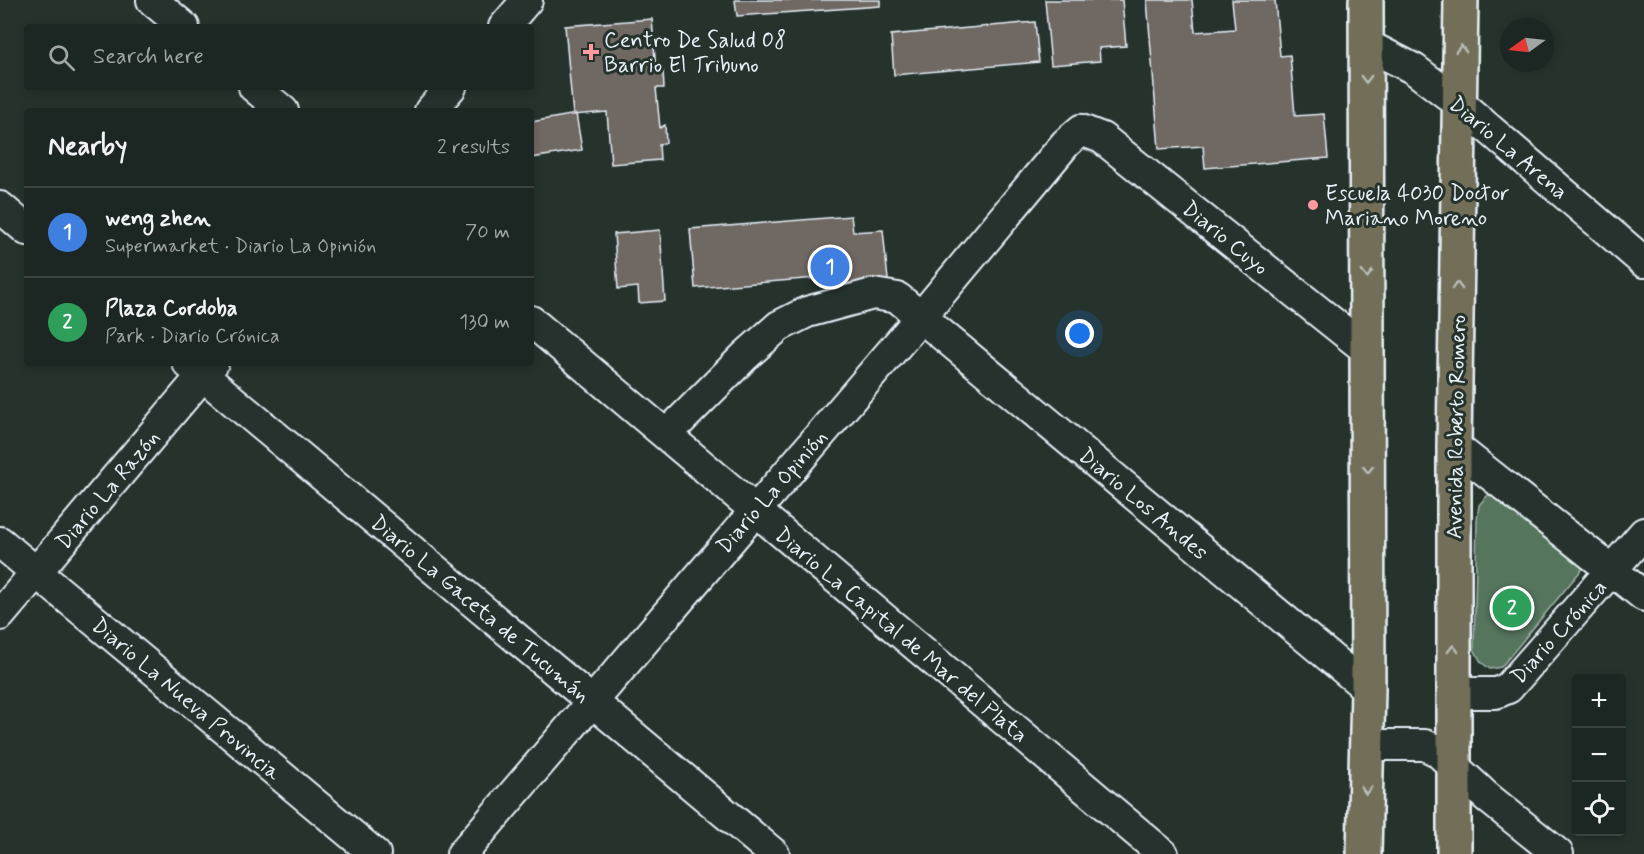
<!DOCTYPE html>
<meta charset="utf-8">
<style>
body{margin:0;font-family:Mynerve,sans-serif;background:#29322f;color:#f1f3f6}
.controls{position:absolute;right:18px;bottom:18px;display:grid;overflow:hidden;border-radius:6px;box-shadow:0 3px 9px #0003}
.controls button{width:54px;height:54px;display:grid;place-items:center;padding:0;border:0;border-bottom:2px solid #3a4340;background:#1c2622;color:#f1f3f6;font:30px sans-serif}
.compass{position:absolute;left:1500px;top:18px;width:54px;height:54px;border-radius:50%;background:#1c2622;box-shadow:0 3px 9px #0003;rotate:255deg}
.you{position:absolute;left:1080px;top:334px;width:21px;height:21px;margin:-15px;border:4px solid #fff;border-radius:50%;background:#1a73e8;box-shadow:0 0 0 9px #1a73e833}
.badge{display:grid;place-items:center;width:39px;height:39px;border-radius:50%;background:#d93025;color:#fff;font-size:20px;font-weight:700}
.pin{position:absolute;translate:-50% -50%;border:3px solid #fff;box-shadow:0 2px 6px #0006}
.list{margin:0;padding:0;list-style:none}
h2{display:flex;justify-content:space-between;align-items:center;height:78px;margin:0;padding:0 24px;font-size:26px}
h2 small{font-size:20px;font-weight:400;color:#a0a5a5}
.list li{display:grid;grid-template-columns:39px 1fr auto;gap:18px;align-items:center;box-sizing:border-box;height:90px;padding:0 24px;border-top:2px solid #3a4340}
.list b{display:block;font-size:22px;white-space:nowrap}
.list p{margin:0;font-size:20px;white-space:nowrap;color:#a0a5a5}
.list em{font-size:20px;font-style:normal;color:#a0a5a5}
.icon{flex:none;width:33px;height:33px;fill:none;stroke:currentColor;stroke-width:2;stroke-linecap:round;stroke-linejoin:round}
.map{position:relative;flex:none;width:1644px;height:854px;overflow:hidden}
.search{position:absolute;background:#1c2622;box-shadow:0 3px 9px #0003;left:24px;top:24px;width:510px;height:66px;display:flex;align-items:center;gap:15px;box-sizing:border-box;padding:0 21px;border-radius:6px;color:#a0a5a5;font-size:22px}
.panel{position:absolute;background:#1c2622;box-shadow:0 3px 9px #0003;left:24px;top:108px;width:510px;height:258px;border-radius:6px}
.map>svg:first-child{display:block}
.green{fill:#56745d;stroke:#9fb2aa;stroke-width:1.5}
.building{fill:#706762;stroke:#e8f1f8;stroke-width:1.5}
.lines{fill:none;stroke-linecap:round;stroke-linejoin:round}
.minor-casing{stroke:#e8f1f8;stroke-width:34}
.major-casing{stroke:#e8f1f8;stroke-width:38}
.minor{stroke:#26332d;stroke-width:30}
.major{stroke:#726e59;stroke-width:33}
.oneway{stroke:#b9bdb8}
.poi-dot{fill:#ff9aa2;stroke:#26332d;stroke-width:2}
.labels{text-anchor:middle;stroke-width:6;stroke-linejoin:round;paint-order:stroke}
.poi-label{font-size:22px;fill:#e8f1f8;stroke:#26332d;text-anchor:start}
.street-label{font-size:22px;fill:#e8f1f8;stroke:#26332d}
</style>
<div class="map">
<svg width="1644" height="854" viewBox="0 0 1644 854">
<rect width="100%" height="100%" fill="#26332d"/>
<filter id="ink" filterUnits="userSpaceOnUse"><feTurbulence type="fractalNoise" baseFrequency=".0167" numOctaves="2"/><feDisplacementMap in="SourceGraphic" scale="12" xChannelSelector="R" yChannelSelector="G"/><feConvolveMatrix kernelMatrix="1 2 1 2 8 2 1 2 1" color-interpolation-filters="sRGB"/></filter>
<g filter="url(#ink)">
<path class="green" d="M1498 494 1583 568 1501 667 1490 669 1481 662 1474 649 1477 520 1479 505 1488 495Z"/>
<path class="building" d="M735 0H880V6L737 16Z
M1045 0H1122L1126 46 1099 48 1100 61 1051 65Z
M1147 0H1192L1195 32 1235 29 1232 0H1275L1280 56 1290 55 1295 116 1324 114 1328 158 1205 168 1203 146 1159 149Z
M652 19 656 71H663L664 88H656L660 128 665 125 666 143 659 144 660 160 611 164 607 112 573 115 565 26Z
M1035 22 1039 62 894 75 891 35Z
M576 114 582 150 531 158V122Z
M851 216 853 232 883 230 888 280 830 285 829 277 695 288 690 229Z
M660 230 665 301 639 303 638 287 618 289 614 234Z"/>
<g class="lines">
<defs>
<path id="minor" d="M152 0 184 27
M504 27 527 0
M1365 44 1414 69 1460 104 1644 262
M254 87 283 111
M430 111 451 87
M0 207 27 230
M531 321 1163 854
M188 363 774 854
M666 435 745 356 779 326 807 312 873 294 898 298 1368 689
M1454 446 1644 596
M0 542 375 854
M0 615 213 363
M1453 693H1496L1508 688 1644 533
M1367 745H1425L1437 751 1487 797 1558 854
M462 854 921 317 1066 143 1081 130 1102 138 1368 351"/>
<path id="major" d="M1364 854 1368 689 1366 0
M1454 854V446L1461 0"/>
</defs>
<use href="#minor" class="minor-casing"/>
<use href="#major" class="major-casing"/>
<use href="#minor" class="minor"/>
<use href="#major" class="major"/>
</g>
<defs><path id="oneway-chevron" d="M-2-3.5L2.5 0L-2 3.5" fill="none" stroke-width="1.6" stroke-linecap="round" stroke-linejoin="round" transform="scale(1.5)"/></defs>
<g class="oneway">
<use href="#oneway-chevron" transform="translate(1461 49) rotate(-89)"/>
<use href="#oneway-chevron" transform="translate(1366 79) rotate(90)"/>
<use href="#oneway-chevron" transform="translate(1367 274) rotate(90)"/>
<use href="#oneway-chevron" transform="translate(1457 286) rotate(-89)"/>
<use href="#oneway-chevron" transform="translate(1368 469) rotate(90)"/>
<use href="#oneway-chevron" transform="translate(1453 649) rotate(-90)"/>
<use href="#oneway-chevron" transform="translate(1366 790) rotate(92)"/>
</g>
</g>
<g class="poi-dot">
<path d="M588 43h6v6h6v6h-6v6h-6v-6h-6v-6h6z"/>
<circle cx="1313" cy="205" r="6"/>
</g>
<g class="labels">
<g class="poi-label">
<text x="604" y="47">Centro De Salud 08<tspan x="604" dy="25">Barrio El Tribuno</tspan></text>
<text x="1325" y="200">Escuela 4030 Doctor<tspan x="1325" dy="25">Mariano Moreno</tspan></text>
</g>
<g class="street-label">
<text transform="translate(1509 147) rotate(40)" y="8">Diario La Arena</text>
<text transform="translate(1226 237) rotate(39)" y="8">Diario Cuyo</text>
<text transform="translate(1455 427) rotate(-89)" y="8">Avenida Roberto Romero</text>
<text transform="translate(107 489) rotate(-50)" y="8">Diario La Razón</text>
<text transform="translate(771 491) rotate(-49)" y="8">Diario La Opinión</text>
<text transform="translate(1144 503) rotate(40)" y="8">Diario Los Andes</text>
<text transform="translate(481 608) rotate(40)" y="8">Diario La Gaceta de Tucumán</text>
<text transform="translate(1558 631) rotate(-48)" y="8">Diario Crónica</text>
<text transform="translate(902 634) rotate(40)" y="8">Diario La Capital de Mar del Plata</text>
<text transform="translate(187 698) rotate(40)" y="8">Diario La Nueva Provincia</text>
</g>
</g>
</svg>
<div class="controls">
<button>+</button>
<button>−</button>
<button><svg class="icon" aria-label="locate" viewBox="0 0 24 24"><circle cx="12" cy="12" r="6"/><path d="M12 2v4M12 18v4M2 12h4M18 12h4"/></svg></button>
</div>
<svg class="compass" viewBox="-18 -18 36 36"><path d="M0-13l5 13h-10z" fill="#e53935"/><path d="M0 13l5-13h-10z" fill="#a0a5a5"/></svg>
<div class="you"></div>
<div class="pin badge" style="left:830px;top:267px;background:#3f7fe0">1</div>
<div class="pin badge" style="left:1512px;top:608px;background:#2e9e5b">2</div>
<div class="search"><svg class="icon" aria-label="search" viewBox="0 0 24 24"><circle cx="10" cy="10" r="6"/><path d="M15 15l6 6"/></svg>Search here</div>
<section class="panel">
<h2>Nearby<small>2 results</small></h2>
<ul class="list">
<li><span class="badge" style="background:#3f7fe0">1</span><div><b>weng zhen</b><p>Supermarket · Diario La Opinión</p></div><em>70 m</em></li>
<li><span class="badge" style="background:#2e9e5b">2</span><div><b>Plaza Cordoba</b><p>Park · Diario Crónica</p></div><em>130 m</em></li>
</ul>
</section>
</div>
